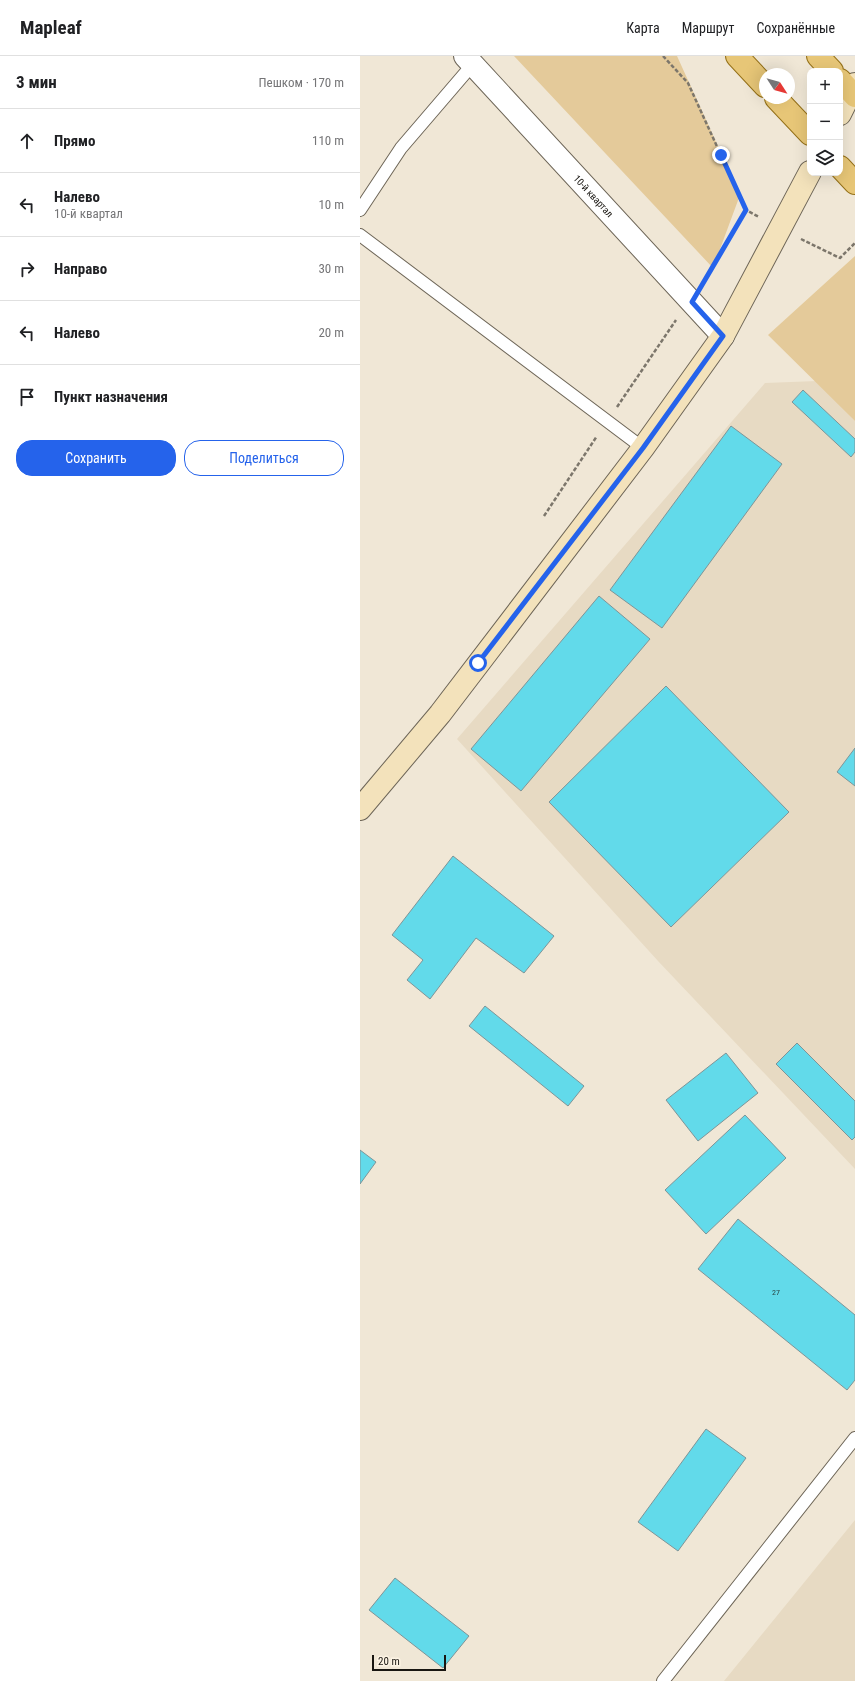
<!DOCTYPE html>
<html lang="ru">
<meta charset="utf-8">
<style>
body{margin:0;font-family:"Roboto Condensed",sans-serif;background:#f6f6f6;color:#202124}
.controls{position:absolute;right:12px;top:12px;display:grid;overflow:hidden;border-radius:8px;box-shadow:0 4px 16px #0002}
.controls button{width:36px;height:36px;display:grid;place-items:center;padding:0;border:0;border-bottom:1px solid #e0e0e0;background:#fff;color:#202124;font:20px sans-serif}
.compass{position:absolute;left:399px;top:12px;width:36px;height:36px;border-radius:50%;background:#fff;box-shadow:0 4px 16px #0002;rotate:126deg}
.scale{position:absolute;left:12px;bottom:10px;width:74px;box-sizing:border-box;padding-left:4px;border:2px solid #191611;border-top:0;font-size:11px;line-height:14px;white-space:nowrap;color:#191611;-webkit-text-stroke:3px #fdf4e4;paint-order:stroke}
.stop{position:absolute;width:12px;height:12px;margin:-9px;border:3px solid #2563eb;border-radius:50%;background:#fff}
.stop.end{background:#2563eb;border-color:#fff;box-shadow:0 1px 4px #0008}
.list{margin:0;padding:0;list-style:none}
h2{display:flex;justify-content:space-between;align-items:center;height:52px;margin:0;padding:0 16px;font-size:17px}
h2 small{font-size:13px;font-weight:400;color:#757577}
.list li{display:grid;grid-template-columns:26px 1fr auto;gap:12px;align-items:center;box-sizing:border-box;height:64px;padding:0 16px;border-top:1px solid #e0e0e0}
.list b{display:block;font-size:15px;white-space:nowrap}
.list p{margin:0;font-size:13px;white-space:nowrap;color:#757577}
.list em{font-size:13px;font-style:normal;color:#757577}
.actions{display:flex;gap:8px;padding:12px 16px}
.actions a{flex:1;padding:9px 0;border:1px solid #2563eb;border-radius:16px;text-align:center;font-size:14px;color:#2563eb}
.actions .main{background:#2563eb;color:#fff}
.icon{flex:none;width:22px;height:22px;fill:none;stroke:currentColor;stroke-width:2;stroke-linecap:round;stroke-linejoin:round}
.map{position:relative;flex:none;width:495px;height:1625px;overflow:hidden}
header{display:flex;align-items:center;gap:24px;box-sizing:border-box;height:56px;padding:0 20px;background:#fff;border-bottom:1px solid #e0e0e0}
header strong{font-size:19px}
nav{display:flex;gap:22px;margin-inline-start:auto;font-size:14px}
main{display:flex}
aside{flex:1;background:#fff}
.map>svg:first-child{display:block}
.built{fill:#e7dac3}
.green{fill:#e4ca9a}
.building{fill:#62daea;stroke:#7f9497}
.lines{fill:none;stroke-linecap:round;stroke-linejoin:round}
.lane-casing{stroke:#6d6557;stroke-width:14}
.street-casing{stroke:#6d6557;stroke-width:24}
.secondary-casing{stroke:#6d6557;stroke-width:24}
.primary-casing{stroke:#947018;stroke-width:24}
.path{stroke:#7c766b;stroke-width:2.5;stroke-dasharray:4 2;stroke-linecap:butt}
.lane{stroke:#fff;stroke-width:12}
.street{stroke:#fff;stroke-width:22}
.secondary{stroke:#f3e2bb;stroke-width:22}
.primary{stroke:#e7c677;stroke-width:22}
.route{stroke:#2563eb;stroke-width:5}
.labels{text-anchor:middle;stroke-width:3;stroke-linejoin:round;paint-order:stroke}
.number-label{font-size:8px;fill:#2b4747}
.street-label{font-size:10px;fill:#191611;stroke:#fdf4e4}
</style>
<header>
<strong>Mapleaf</strong>
<nav><a>Карта</a><a>Маршрут</a><a>Сохранённые</a></nav>
</header>
<main>
<aside>
<h2>3 мин<small>Пешком · 170 m</small></h2>
<ul class="list">
<li><svg class="icon" aria-label="ahead" viewBox="0 0 24 24"><path d="M12 20V5M6 11l6-6 6 6"/></svg><div><b>Прямо</b></div><em>110 m</em></li>
<li><svg class="icon" aria-label="left" viewBox="0 0 24 24"><path d="M17 20v-9H6M10 6l-5 5 5 5"/></svg><div><b>Налево</b><p>10-й квартал</p></div><em>10 m</em></li>
<li><svg class="icon" aria-label="right" viewBox="0 0 24 24"><path d="M7 20v-9h11M14 6l5 5-5 5"/></svg><div><b>Направо</b></div><em>30 m</em></li>
<li><svg class="icon" aria-label="left" viewBox="0 0 24 24"><path d="M17 20v-9H6M10 6l-5 5 5 5"/></svg><div><b>Налево</b></div><em>20 m</em></li>
<li><svg class="icon" aria-label="arrive" viewBox="0 0 24 24"><path d="M6 21V4h12l-3 4 3 4H6"/></svg><div><b>Пункт назначения</b></div></li>
</ul>
<div class="actions"><a class="main">Сохранить</a><a>Поделиться</a></div>
</aside>
<div class="map">
<svg width="495" height="1625" viewBox="0 0 495 1625">
<rect width="100%" height="100%" fill="#f0e7d6"/>
<path class="built" d="M457 325 495 365V1113L298 905 97 683 405 327Z
M495 1464V1625H364Z"/>
<path class="green" d="M154 0H317L380 139 353 212Z
M495 200V365L408 279Z"/>
<path class="building" d="M443 334 495 383V396L491 401 432 346Z
M371 370 422 408 302 572 250 534Z
M239 540 290 583 161 735 111 693Z
M306 630 429 756 311 871 189 746Z
M495 692V730L477 716Z
M93 800 194 880 164 917 116 882 70 943 47 924 63 904 32 879Z
M125 950 224 1030 208 1050 109 970Z
M437 987 495 1045V1081L492 1084 416 1008Z
M366 997 398 1037 338 1085 306 1044Z
M385 1059 426 1102 346 1178 305 1134Z
M0 1094 16 1106 0 1128Z
M378 1163 495 1259V1324L487 1334 338 1213Z
M346 1373 386 1402 318 1495 278 1466Z
M35 1522 109 1580 83 1612 9 1554Z"/>
<g class="lines">
<defs>
<path id="lane" d="M0 154 41 92 113 8
M0 179 283 392
M303 1625 495 1382"/>
<g id="street">
<path id="s1" d="M105 0 363 280"/>
</g>
<path id="secondary" d="M480 58 495 28
M0 753 80 658 283 392 363 280 450 116"/>
<path id="primary" d="M377 0 405 30
M458 0 472 15
M480 24 495 40
M416 42 450 78
M480 111 495 127"/>
</defs>
<use href="#lane" class="lane-casing"/>
<use href="#street" class="street-casing"/>
<use href="#secondary" class="secondary-casing"/>
<use href="#primary" class="primary-casing"/>
<path class="path" d="M303 0 328 27 386 154 399 161
M441 183 480 202 495 187
M345 224 386 154
M257 351 316 264
M184 460 237 380"/>
<use href="#lane" class="lane"/>
<use href="#street" class="street"/>
<use href="#secondary" class="secondary"/>
<use href="#primary" class="primary"/>
</g>
<g class="lines">
<path class="route" d="M118 607 283 392 363 280 332 246 386 154 361 99"/>
</g>
<g class="labels">
<g class="number-label">
<text x="416" y="1239">27</text>
</g>
<g class="street-label">
<text dy="4" stroke="none"><textPath href="#s1" startOffset="190">10-й квартал</textPath></text>
</g>
</g>
</svg>
<div class="controls">
<button>+</button>
<button>−</button>
<button><svg class="icon" aria-label="layers" viewBox="0 0 24 24"><path d="M12 4l9 5-9 5-9-5zM3 14l9 5 9-5"/></svg></button>
</div>
<svg class="compass" viewBox="-18 -18 36 36"><path d="M0-13l5 13h-10z" fill="#e53935"/><path d="M0 13l5-13h-10z" fill="#757577"/></svg>
<div class="scale">20 m</div>
<div class="stop" style="left:118px;top:607px"></div>
<div class="stop end" style="left:361px;top:99px"></div>
</div>
</main>
